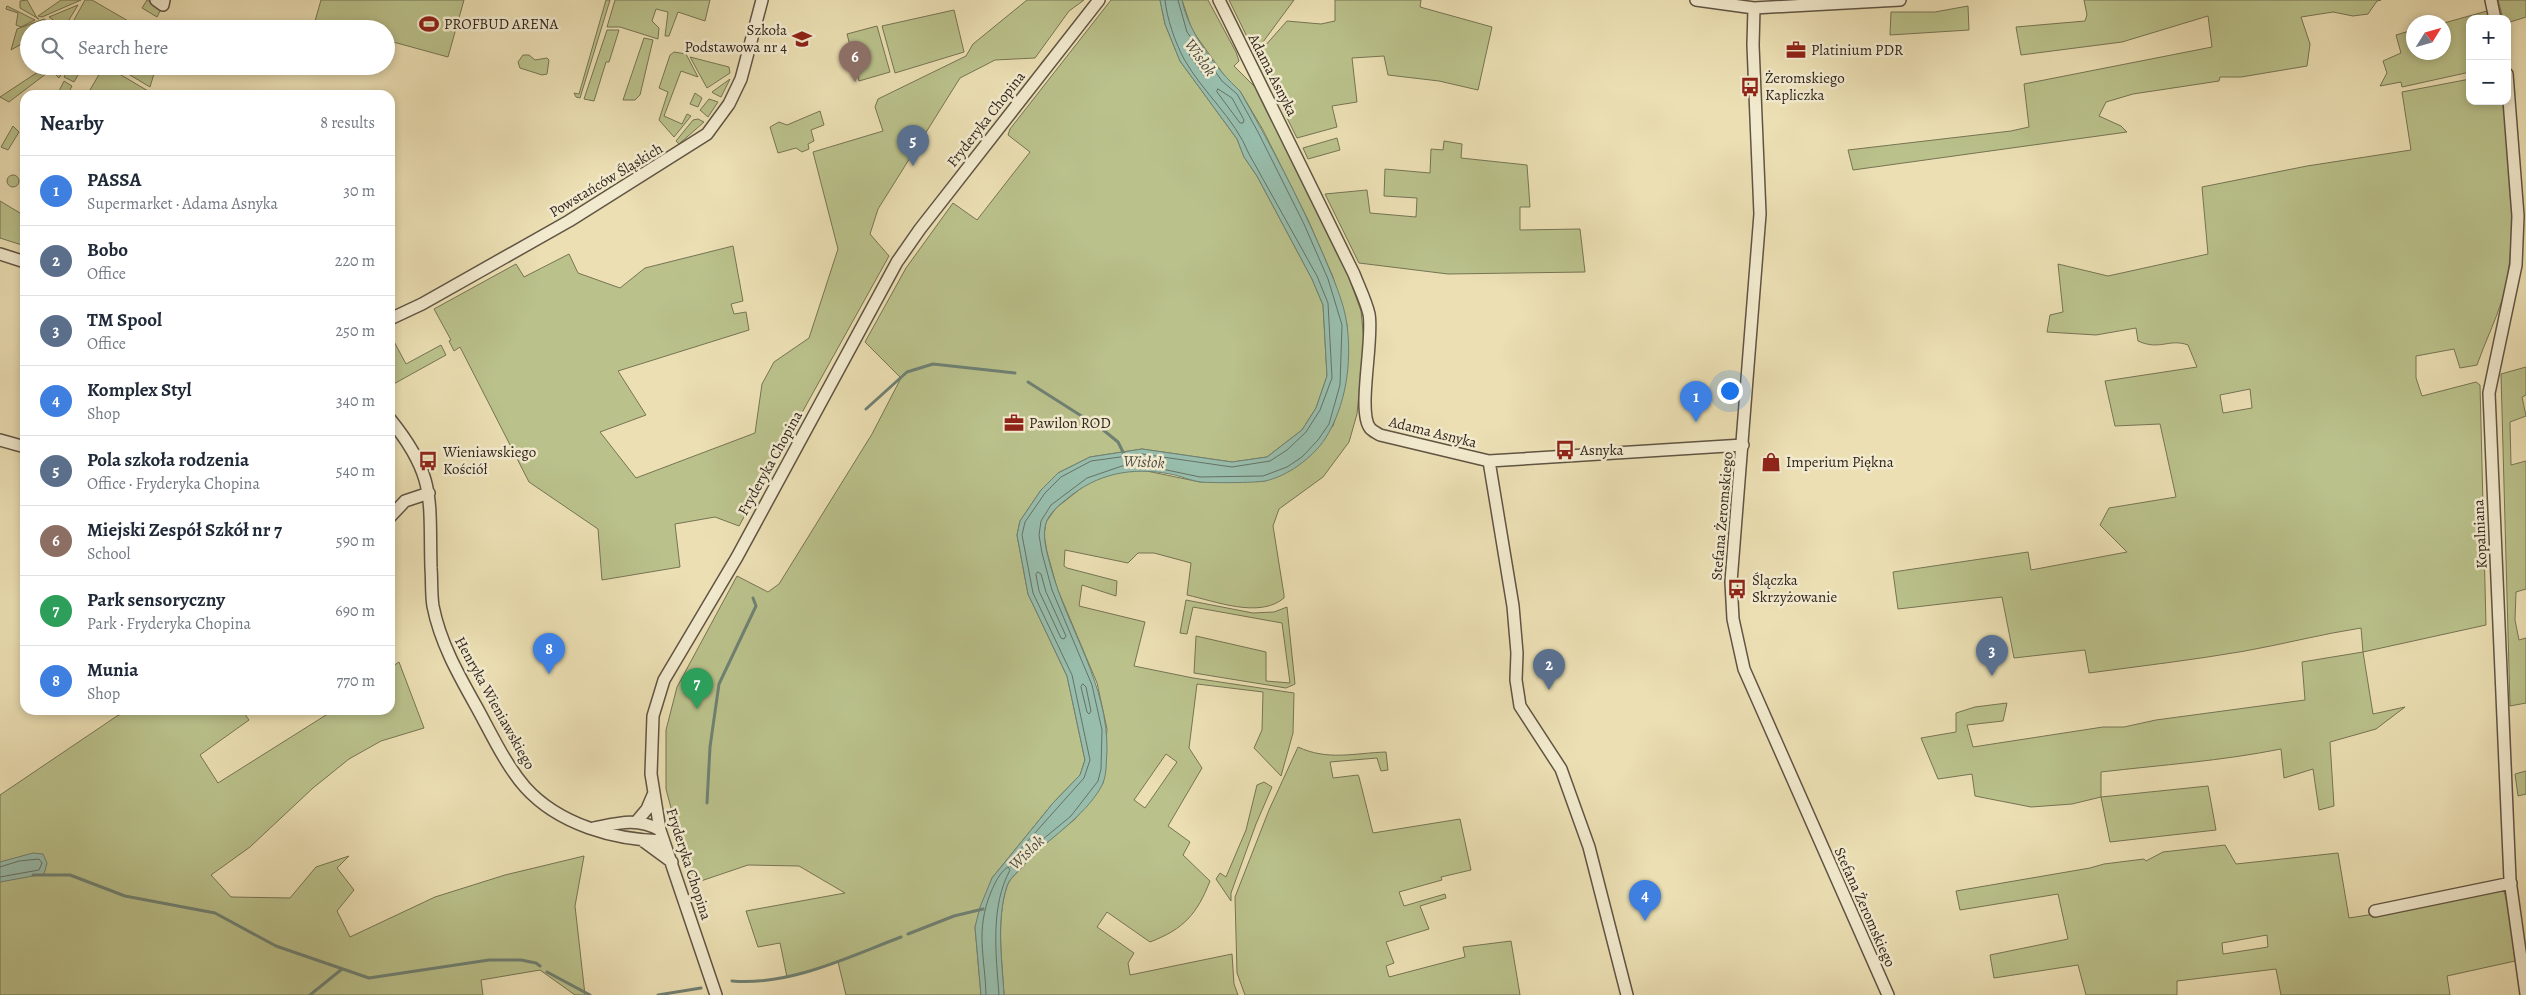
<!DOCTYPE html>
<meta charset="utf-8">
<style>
body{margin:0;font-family:Alegreya,serif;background:#f6f6f7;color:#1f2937}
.controls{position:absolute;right:15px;top:15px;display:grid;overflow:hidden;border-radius:10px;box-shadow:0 2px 8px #0003}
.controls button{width:45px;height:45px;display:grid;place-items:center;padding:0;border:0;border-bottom:1px solid #e0e1e3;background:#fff;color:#1f2937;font:25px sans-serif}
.compass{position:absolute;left:2406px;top:15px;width:45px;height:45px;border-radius:50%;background:#fff;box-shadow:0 2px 8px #0003;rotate:53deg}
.you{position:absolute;left:1729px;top:390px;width:18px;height:18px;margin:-12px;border:4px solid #fff;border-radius:50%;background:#1a73e8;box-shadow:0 0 0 8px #1a73e833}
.badge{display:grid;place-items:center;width:32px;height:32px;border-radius:50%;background:#111827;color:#fff;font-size:16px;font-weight:700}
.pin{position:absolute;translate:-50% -41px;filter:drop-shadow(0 1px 2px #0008)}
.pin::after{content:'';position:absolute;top:26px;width:18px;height:15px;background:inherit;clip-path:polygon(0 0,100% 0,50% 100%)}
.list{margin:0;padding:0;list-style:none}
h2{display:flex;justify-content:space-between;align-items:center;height:65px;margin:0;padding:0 20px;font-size:21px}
h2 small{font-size:16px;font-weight:400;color:#747a83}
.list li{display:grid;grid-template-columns:32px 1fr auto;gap:15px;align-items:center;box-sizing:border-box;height:70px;padding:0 20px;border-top:1px solid #e0e1e3}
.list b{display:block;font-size:19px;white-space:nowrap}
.list p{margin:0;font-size:16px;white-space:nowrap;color:#747a83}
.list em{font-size:16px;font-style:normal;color:#747a83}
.icon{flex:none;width:28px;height:28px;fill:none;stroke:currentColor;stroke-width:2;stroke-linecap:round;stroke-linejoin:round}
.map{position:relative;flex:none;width:2526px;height:995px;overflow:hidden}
.search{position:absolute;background:#fff;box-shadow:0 2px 8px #0003;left:20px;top:20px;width:375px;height:55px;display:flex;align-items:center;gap:12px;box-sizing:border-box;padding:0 18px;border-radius:28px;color:#747a83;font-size:19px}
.panel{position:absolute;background:#fff;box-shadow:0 2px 8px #0003;left:20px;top:90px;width:375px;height:625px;border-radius:15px}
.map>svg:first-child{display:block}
.green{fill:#bac18b;stroke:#767454;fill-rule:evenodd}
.water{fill:#98bdac;stroke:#6f8173}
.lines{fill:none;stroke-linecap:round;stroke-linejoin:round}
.shore{stroke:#657265;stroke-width:1}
.stream{stroke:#6f8173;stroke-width:3}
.minor-casing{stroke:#605443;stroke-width:14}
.minor{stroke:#f2eace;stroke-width:11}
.labels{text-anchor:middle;stroke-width:5;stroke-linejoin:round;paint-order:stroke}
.poi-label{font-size:15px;fill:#32261e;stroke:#f2eace;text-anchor:start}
.street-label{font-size:15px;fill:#32261e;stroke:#f2eace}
.water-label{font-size:16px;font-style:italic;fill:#4c4c42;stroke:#f2eace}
</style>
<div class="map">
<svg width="2526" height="995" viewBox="0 0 2526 995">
<rect width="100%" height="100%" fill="#ebdfb3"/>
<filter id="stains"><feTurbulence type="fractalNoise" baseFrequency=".004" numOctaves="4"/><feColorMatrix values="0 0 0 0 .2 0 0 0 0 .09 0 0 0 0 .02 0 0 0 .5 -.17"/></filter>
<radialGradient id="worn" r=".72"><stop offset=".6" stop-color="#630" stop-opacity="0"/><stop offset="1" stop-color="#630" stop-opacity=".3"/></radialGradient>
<path class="green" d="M27 0 37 18 39 19 20 8V1Z
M61 0H81L42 17 38 16Z
M85 0H92L142 29H69Z
M147 0 161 9 157 17 142 8Z
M321 0H464L448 57 386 40V29H345L315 21Z
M606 0H610L580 98 576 97 574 93 579 94Z
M615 0H710L705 21 678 12 669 36H665L668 12 656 9 652 21 659 28 658 39 620 27H607Z
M1027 0H1084L1069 11 1035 58 995 60 960 78 878 209 870 234 889 256 739 526 715 517 675 524 680 567 602 580 598 529 529 482 460 347 454 351 449 341 451 340 434 309 516 264 524 277 569 254 578 273 620 288 645 268 733 246 743 301 731 304 734 314 746 312 749 330 618 371 646 415 600 432 636 478 755 433 762 384 774 362 809 338 838 249 813 152 883 131 875 107 878 99 966 56 973 44Z
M1111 0H1160L1165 24 1180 61 1237 139 1244 157 1257 176 1312 279 1323 305 1327 376 1316 408 1302 430 1267 457 1232 462 1142 449 1090 457 1058 473 1041 490 1020 521 1017 535 1028 594 1067 676 1085 760 1080 775 1053 803 992 878 975 927 981 995H846L838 962 787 977 780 943 758 947 746 911 845 893 799 866 748 865 695 883 681 846 666 789V730L677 687 737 576 768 592 779 584 872 434 901 378 865 342 906 268 953 203 977 220 1030 152 1008 135 1010 129Z
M1182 0H1208L1236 52 1239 61 1234 66 1256 88 1347 272 1361 311 1364 341 1357 414 1349 442 1323 477 1279 509 1273 526 1284 595V598C1259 619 1215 601 1187 595L1191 563 1154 553H1138L1128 563 1065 550 1064 566 1067 568 1117 581 1116 596 1082 585 1079 606 1145 622 1134 666 1193 678 1294 693 1293 733 1281 776 1254 748 1262 730 1263 692 1197 684 1189 748 1202 768 1168 826 1190 842 1183 855 1210 881C1197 914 1184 929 1150 942L1107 912 1097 927 1134 953 1128 963 1130 975 1232 954 1234 984 1238 995H1004C1002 960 996 920 1007 886 1011 874 1025 869 1028 858L1075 819 1103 783 1107 729 1097 683 1057 588 1047 552 1044 535 1046 522 1056 508 1089 482 1122 471 1142 470 1200 482 1265 481 1333 426 1345 386 1347 325 1333 277 1309 222 1263 130 1240 91 1226 78 1192 30ZM1166 754 1177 762 1145 808 1134 800Z
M1229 0H1294L1263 42 1253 49Z
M1335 0H1421L1420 7 1492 27 1478 90 1439 81 1388 75 1384 56 1352 58 1357 102 1332 106 1337 127 1297 138 1256 56 1287 21 1321 24 1335 21Z
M2084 0H2381L2377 1 2368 14 2353 16 2333 12 2301 17 2310 44 2307 66 2241 77H2220L2219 81 2133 94 2106 102 2099 116 2121 126 2127 132 1853 170 1848 150 2011 131 2029 127 2024 84 2212 47 2208 16 2122 42 2021 55 2016 27 2085 21 2087 15Z
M2498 0H2526V17L2507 23V19H2503Z
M78 5 64 28 49 17Z
M7 6 35 20 21 27 16 25 18 13 6 9Z
M1968 6 1969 30 1890 35 1891 12H1935Z
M954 10 964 52 895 73 882 26Z
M2487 11 2489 19H2470V72L2402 87 2401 82 2380 86 2387 73 2383 61 2401 53 2396 35 2413 30 2414 52H2444V23Z
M44 19 61 29H29V46L25 42 11 50 17 29Z
M877 26 890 72 859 81 847 34Z
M607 30H619L609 62H606L594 101 584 99Z
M644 38 653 40 640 95 635 100H623Z
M674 52 686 54 698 77 681 71 664 116 682 124 687 114 691 116 674 137 659 120 668 92 659 88 670 55Z
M523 55H529L535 60 547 58 549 60 547 74 542 75 520 68 518 62Z
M690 57 729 67 730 73 707 88Z
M47 66H66L59 78 51 70 9 102 0 97Z
M70 66 82 68 74 82 64 77Z
M104 66H106L148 91 141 95H87Z
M115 66H150L149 69 153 71 154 66 156 67 150 87Z
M730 79 721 97 713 93 712 92Z
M2470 79V101H2503C2509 161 2519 238 2503 297 2496 320 2485 342 2477 365L2460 368 2454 349 2416 356V378L2422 396 2476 382 2480 385 2486 625 2363 652 2373 714 2405 707 2376 729 2330 742 2334 806 2319 810 2313 769 2284 778 2281 749C2221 761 2161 765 2101 772V797L2208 786 2216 830 2110 842 2101 797 2072 804 2031 807 1975 796 1972 774 1938 779 1921 738 1956 732V713L1975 707 2007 703 2003 721 1967 725 1973 747 2103 727H2124L2156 720 2305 700 2302 662 2363 652 2361 628C2322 634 2284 644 2245 651 2193 660 2141 666 2089 673L2085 650 2014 658 2002 597 1898 609 1893 572 2028 552 2031 570 2127 552 2100 525 2109 508 2176 497 2160 424 2115 426 2105 381 2197 367 2188 345C2169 338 2160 351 2138 341L2136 328 2096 335 2047 332 2050 315 2063 312 2058 264 2108 276 2208 254 2202 187 2307 166 2411 150 2402 92ZM2250 389 2252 408 2223 413 2220 395Z
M64 81 72 86 67 95H57Z
M695 93 702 98 698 107 690 104Z
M709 99 718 102 708 117 700 110Z
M820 111 824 125 811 130 814 141 808 144 809 149 802 152 796 148 778 153 770 127 779 122 787 125Z
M698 119 704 122 679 144 676 141 693 120Z
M13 126 19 132 8 150 1 147Z
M1337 138 1340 150 1308 159 1303 148Z
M1444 141 1462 144 1461 158 1527 165 1530 207H1520V230L1580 229 1585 272 1448 274 1359 263 1325 194 1367 190 1370 213 1416 217 1417 198 1384 196 1385 169 1430 173 1431 149 1443 150Z
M7 181a6 6 0 1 1 12 0a6 6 0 1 1-12 0Z
M0 201 25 216V246L0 238Z
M390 334 406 364 441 345 446 355 390 386Z
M2526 367V395L2522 397 2526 416 2510 422 2511 465 2526 461V589L2516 592 2515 620 2519 640 2526 638V703L2510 706 2501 374Z
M1186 600 1253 613 1274 612 1287 607 1295 684 1286 688 1194 673 1196 636 1266 652V681L1290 683 1282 623 1193 607 1187 634 1180 633Z
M399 662 424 728 381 741 349 759 313 788 250 847 211 875 231 897 290 898 316 867 349 856 337 868 354 890 337 911 350 937 435 897 505 875 584 856 575 906 585 995H575L540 970 481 980 483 995H0V795L117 716 130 710H242L249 720 200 755 218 783 334 710H390V668Z
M1298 747C1328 761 1354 753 1386 752L1388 770 1381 771 1377 758 1330 762 1333 778 1358 775 1359 777 1373 833 1460 819 1471 870 1441 877 1442 880 1399 892 1404 906 1445 894 1446 898 1420 906 1429 929 1386 942 1394 963 1386 966 1389 977 1465 957 1463 947 1511 941 1520 995H1245L1237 973 1235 897 1269 810Z
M2526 771V794L2518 796 2515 774Z
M1264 782 1272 787 1256 824 1231 893V901L1216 879 1220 873 1226 877 1246 830 1257 785Z
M2225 845 2236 864 2338 853 2349 918 2400 910 2504 890 2511 922 2515 961 2447 976 2450 995H2281L2276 969 2177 981V995H2086L2078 965 1994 978 1990 955 2068 939 2058 894 1960 910 1956 891 2090 868 2104 864 2144 859 2146 861 2163 852ZM2267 935 2268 947 2223 954 2222 943Z"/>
<path class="water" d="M1160 0H1182C1188 32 1217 70 1240 91 1270 144 1299 198 1323 254 1332 276 1344 301 1347 325 1352 363 1346 406 1325 439 1312 458 1288 476 1265 481 1253 483 1213 483 1201 482 1192 481 1183 477 1175 475 1138 467 1104 471 1073 494 1063 502 1053 509 1047 520 1041 535 1047 553 1051 568 1068 630 1108 684 1107 751 1106 761 1107 773 1103 783 1091 810 1051 839 1028 858 1025 869 1011 874 1007 886 996 920 1002 960 1004 995H981L975 927 980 907 992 878 1053 803 1080 775 1085 760 1067 676 1028 594 1017 535 1020 521 1041 490 1058 473 1090 457 1142 449 1232 462 1267 457 1302 430 1316 408 1327 376 1323 305 1312 279 1257 176 1244 157 1237 139 1180 61 1165 24Z
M33 853 43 854 47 863 44 874 0 882V862Z"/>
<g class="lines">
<path class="shore" d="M1165 0C1167 19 1175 42 1184 59 1203 93 1234 117 1249 154L1317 276 1328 303 1332 378 1320 410 1306 432 1287 450 1270 461 1232 467 1142 454 1091 461 1061 477 1045 493 1025 522 1022 535 1033 593 1072 675 1090 760 1084 778 1017 853 1009 864 1011 867 1021 861 1025 854 1071 816 1098 781 1101 769 1102 730 1092 685 1052 590 1042 553 1039 535 1041 521 1051 505 1087 478 1122 466 1143 465 1200 477 1263 476 1287 467 1302 457 1318 440 1329 424 1340 385 1342 325 1328 279 1304 224 1258 132 1237 94 1222 81 1187 32 1178 0
M1188 47 1192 48 1210 75 1209 78H1206L1190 56Z
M1218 89 1232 98 1244 120 1243 123H1240L1217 92Z
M1038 572 1041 574 1046 592 1066 636 1064 639 1061 638 1039 591 1036 575Z
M1083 684 1086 687 1091 711 1089 714 1087 712 1081 687Z
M0 867 19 861 39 859 42 863 39 870 0 877
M986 995C985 956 975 931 991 892 995 883 999 873 1008 867L1010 870C990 907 996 954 999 995"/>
<path class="stream" d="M1028 382 1102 429 1118 442 1124 454
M866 409 907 372 933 364 1015 373
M707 803 710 747 719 684 756 606 753 598
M33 875H70L125 896 215 913 276 946 369 978 489 960H521L536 963 540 966
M908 934 954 916 983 909
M547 972 590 995
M732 981C790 986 848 957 901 937
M310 995 342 969
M658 995 701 988"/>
<defs>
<path id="minor" d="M156 0 163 5 164 0
M1219 0 1354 274C1359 287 1366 301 1369 314 1374 339 1357 412 1370 428 1372 431 1377 433 1380 435L1489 461 1743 445
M1696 0 1754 8 1900 0
M2491 0 2495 19
M1754 8 1753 45 1760 214 1731 582 1733 619 1744 669 1888 995
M2507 74 2518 216 2516 265 2489 393 2510 880 2526 994
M0 254 25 262
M390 319 422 304 569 221 707 134 729 104 741 79 762 0
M390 419C437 477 429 500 431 568 432 580 431 594 433 606 440 642 458 674 476 706 491 733 505 764 525 787 559 825 615 840 663 841
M0 440 25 447
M1489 461 1513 606 1517 653 1516 680 1520 706 1561 769 1589 847 1627 995
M390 517 405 501 429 493
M637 821 647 809 653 795
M594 828C618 823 637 817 660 830
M642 840 672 862
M2375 911 2511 883
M716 995 660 830 651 774 653 716 664 680 737 557 897 262 920 229 1099 0"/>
</defs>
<use href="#minor" class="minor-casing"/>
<use href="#minor" class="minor"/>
</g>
<defs>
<symbol id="stadium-bare" viewBox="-9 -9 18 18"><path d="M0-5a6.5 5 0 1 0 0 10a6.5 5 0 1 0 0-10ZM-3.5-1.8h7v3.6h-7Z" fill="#8f2418" stroke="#f2eace" stroke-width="2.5" paint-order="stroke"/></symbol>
<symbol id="school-bare" viewBox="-9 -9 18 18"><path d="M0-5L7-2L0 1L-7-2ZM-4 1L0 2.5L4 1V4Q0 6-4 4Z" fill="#8f2418" stroke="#f2eace" stroke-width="2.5" paint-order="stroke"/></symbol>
<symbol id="office-bare" viewBox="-9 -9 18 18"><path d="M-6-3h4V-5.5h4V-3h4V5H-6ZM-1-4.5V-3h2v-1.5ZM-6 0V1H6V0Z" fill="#8f2418" stroke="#f2eace" stroke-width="2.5" paint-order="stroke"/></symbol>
<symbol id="bus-bare" viewBox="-9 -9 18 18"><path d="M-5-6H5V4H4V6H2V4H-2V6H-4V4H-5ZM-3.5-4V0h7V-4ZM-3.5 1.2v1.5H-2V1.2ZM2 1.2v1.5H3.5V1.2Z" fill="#8f2418" stroke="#f2eace" stroke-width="2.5" paint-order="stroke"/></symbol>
<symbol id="shop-bare" viewBox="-9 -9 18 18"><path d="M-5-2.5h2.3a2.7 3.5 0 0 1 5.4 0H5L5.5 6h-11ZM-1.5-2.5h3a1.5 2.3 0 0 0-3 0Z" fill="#8f2418" stroke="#f2eace" stroke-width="2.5" paint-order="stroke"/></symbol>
</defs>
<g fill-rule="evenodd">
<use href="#stadium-bare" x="415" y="10" width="28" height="28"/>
<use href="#school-bare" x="788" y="25" width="28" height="28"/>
<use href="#office-bare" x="1782" y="36" width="28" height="28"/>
<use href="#bus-bare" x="1736" y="73" width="28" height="28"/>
<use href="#office-bare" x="1000" y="409" width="28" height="28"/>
<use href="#bus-bare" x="1551" y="436" width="28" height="28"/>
<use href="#bus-bare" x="414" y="447" width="28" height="28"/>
<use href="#shop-bare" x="1757" y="448" width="28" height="28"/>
<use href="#bus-bare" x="1723" y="575" width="28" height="28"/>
</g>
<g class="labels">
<g class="poi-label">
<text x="444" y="29">PROFBUD ARENA</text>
<text x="787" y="35" text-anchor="end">Szkoła<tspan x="787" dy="17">Podstawowa nr 4</tspan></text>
<text x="1811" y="55">Platinium PDR</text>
<text x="1765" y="83">Żeromskiego<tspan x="1765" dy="17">Kapliczka</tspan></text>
<text x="1029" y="428">Pawilon ROD</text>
<text x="1580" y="455">Asnyka</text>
<text x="443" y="457">Wieniawskiego<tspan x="443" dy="17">Kościół</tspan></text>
<text x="1786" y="467">Imperium Piękna</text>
<text x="1752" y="585">Ślączka<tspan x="1752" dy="17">Skrzyżowanie</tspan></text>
</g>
<g class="street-label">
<text transform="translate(1273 75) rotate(63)" y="5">Adama Asnyka</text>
<text transform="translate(986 119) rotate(-52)" y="5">Fryderyka Chopina</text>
<text transform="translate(606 180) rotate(-31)" y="5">Powstańców Śląskich</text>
<text transform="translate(1433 432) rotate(14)" y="5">Adama Asnyka</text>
<text transform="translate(770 463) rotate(-61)" y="5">Fryderyka Chopina</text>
<text transform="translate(1722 516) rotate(-85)" y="5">Stefana Żeromskiego</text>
<text transform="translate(2480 534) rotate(-93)" y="5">Kopalniana</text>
<text transform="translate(495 703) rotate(61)" y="5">Henryka Wieniawskiego</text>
<text transform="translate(689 864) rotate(72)" y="5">Fryderyka Chopina</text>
<text transform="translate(1865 907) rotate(66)" y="5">Stefana Żeromskiego</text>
</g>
<g class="water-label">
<text transform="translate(1201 57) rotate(54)" y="6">Wisłok</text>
<text transform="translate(1144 461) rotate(3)" y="6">Wisłok</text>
<text transform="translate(1026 852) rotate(-44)" y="6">Wisłok</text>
</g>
</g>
<rect width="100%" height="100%" filter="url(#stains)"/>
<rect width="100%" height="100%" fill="url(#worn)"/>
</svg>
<div class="controls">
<button>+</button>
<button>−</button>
</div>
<svg class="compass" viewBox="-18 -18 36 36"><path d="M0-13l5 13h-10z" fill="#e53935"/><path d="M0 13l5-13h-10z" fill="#747a83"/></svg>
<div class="you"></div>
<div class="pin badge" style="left:1696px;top:422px;background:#3f7fe0">1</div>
<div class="pin badge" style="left:1549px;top:690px;background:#5c6f8a">2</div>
<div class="pin badge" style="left:1992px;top:676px;background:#5c6f8a">3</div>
<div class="pin badge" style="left:1645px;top:921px;background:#3f7fe0">4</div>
<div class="pin badge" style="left:913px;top:166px;background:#5c6f8a">5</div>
<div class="pin badge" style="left:855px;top:82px;background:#8d6e63">6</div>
<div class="pin badge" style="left:697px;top:709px;background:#2e9e5b">7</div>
<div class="pin badge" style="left:549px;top:674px;background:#3f7fe0">8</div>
<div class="search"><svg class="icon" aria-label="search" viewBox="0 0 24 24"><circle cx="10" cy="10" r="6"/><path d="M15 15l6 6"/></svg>Search here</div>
<section class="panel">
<h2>Nearby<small>8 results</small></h2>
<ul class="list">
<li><span class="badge" style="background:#3f7fe0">1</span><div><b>PASSA</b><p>Supermarket · Adama Asnyka</p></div><em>30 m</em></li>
<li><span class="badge" style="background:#5c6f8a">2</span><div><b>Bobo</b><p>Office</p></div><em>220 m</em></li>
<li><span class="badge" style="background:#5c6f8a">3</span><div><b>TM Spool</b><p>Office</p></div><em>250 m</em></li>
<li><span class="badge" style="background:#3f7fe0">4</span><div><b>Komplex Styl</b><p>Shop</p></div><em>340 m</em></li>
<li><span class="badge" style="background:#5c6f8a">5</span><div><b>Pola szkoła rodzenia</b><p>Office · Fryderyka Chopina</p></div><em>540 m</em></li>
<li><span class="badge" style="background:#8d6e63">6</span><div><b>Miejski Zespół Szkół nr 7</b><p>School</p></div><em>590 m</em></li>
<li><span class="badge" style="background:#2e9e5b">7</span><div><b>Park sensoryczny</b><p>Park · Fryderyka Chopina</p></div><em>690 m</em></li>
<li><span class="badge" style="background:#3f7fe0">8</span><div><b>Munia</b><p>Shop</p></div><em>770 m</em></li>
</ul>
</section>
</div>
